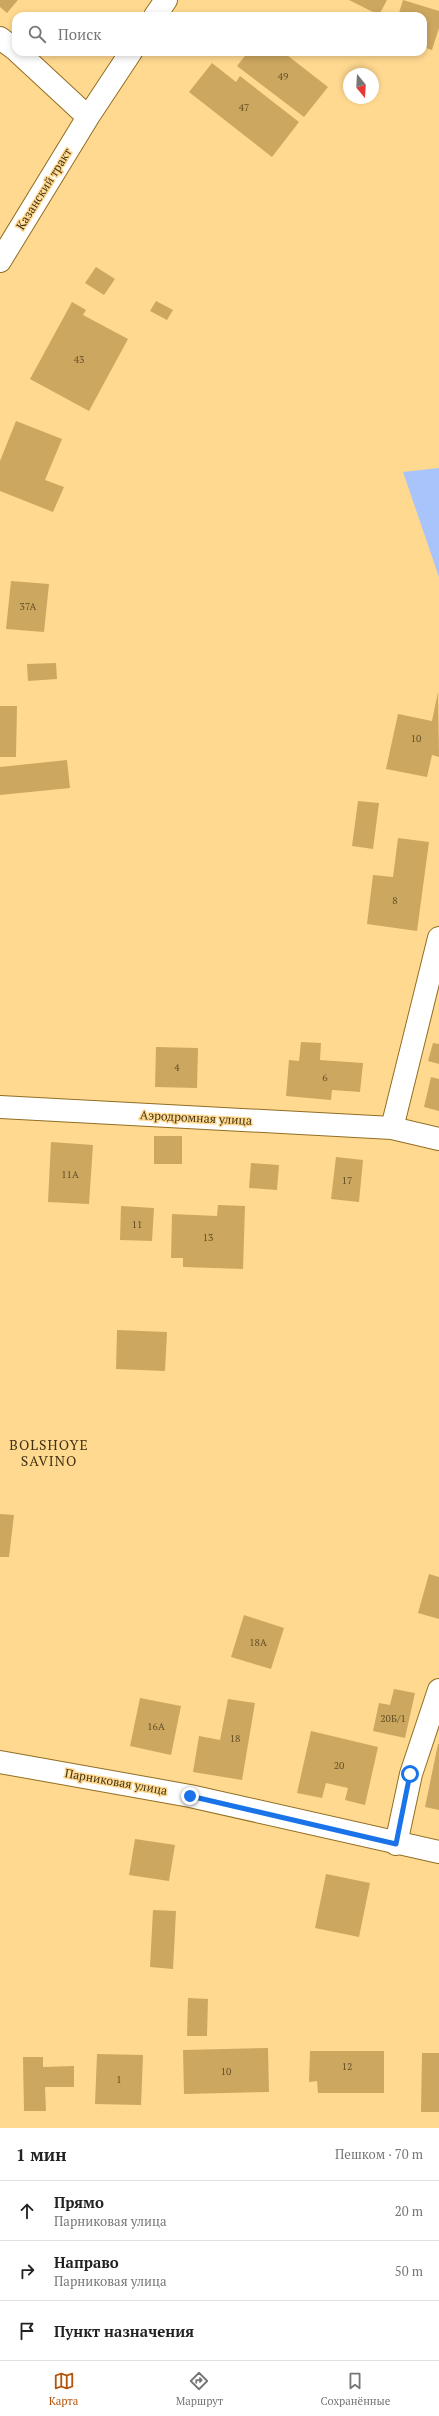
<!DOCTYPE html>
<html lang="ru">
<meta charset="utf-8">
<style>
body{margin:0;font-family:"PT Serif",serif;background:#f6f6f6;color:#222}
.compass{position:absolute;left:343px;top:68px;width:36px;height:36px;border-radius:50%;background:#fff;box-shadow:0 2px 6px #0003;rotate:162deg}
.stop{position:absolute;width:12px;height:12px;margin:-9px;border:3px solid #1a73e8;border-radius:50%;background:#fff}
.stop.end{background:#1a73e8;border-color:#fff;box-shadow:0 1px 4px #0008}
.list{margin:0;padding:0;list-style:none}
h2{display:flex;justify-content:space-between;align-items:center;height:52px;margin:0;padding:0 16px;font-size:17px}
h2 small{font-size:13px;font-weight:400;color:#767676}
.list li{display:grid;grid-template-columns:26px 1fr auto;gap:12px;align-items:center;box-sizing:border-box;height:60px;padding:0 16px;border-top:1px solid #e0e0e0}
.list b{display:block;font-size:15px;white-space:nowrap}
.list p{margin:0;font-size:13px;white-space:nowrap;color:#767676}
.list em{font-size:13px;font-style:normal;color:#767676}
.icon{flex:none;width:22px;height:22px;fill:none;stroke:currentColor;stroke-width:2;stroke-linecap:round;stroke-linejoin:round}
.map{position:relative;flex:none;width:439px;height:2128px;overflow:hidden}
.search{position:absolute;background:#fff;box-shadow:0 2px 6px #0003;left:12px;right:12px;top:12px;height:44px;display:flex;align-items:center;gap:10px;box-sizing:border-box;padding:0 14px;border-radius:12px;color:#767676;font-size:15px}
.sheet{height:232px;background:#fff}
nav{display:flex;justify-content:space-around;align-items:center;box-sizing:border-box;height:56px;border-top:1px solid #e0e0e0;background:#fff;font-size:11px;color:#767676}
nav a{display:grid;justify-items:center;gap:2px}
nav .on{color:#b45309}
.map>svg:first-child{display:block}
.water{fill:#a8c4fb}
.building{fill:#cca760}
.lines{fill:none;stroke-linecap:round;stroke-linejoin:round}
.street-casing{stroke:#916e23;stroke-width:24}
.street{stroke:#fff;stroke-width:22}
.route{stroke:#1a73e8;stroke-width:5}
.labels{text-anchor:middle;stroke-width:3;stroke-linejoin:round;paint-order:stroke}
.number-label{font-size:10px;fill:#645027}
.street-label{font-size:12px;fill:#423314;stroke:#ffd990}
.quarter-label{font-size:14px;letter-spacing:1px;fill:#423314;stroke:#ffd990}
</style>
<div class="map">
<svg width="439" height="2128" viewBox="0 0 439 2128">
<rect width="100%" height="100%" fill="#ffd990"/>
<path class="water" d="M439 468V577L403 472Z"/>
<path class="building" d="M0 0H18L7 13 0 7Z
M349 0H387L379 15Z
M403 0 439 11V28L432 50 423 47V16H398Z
M248 52H283L328 87 304 117 237 66Z
M212 63 236 82 240 76 299 122 272 157 189 92Z
M96 267 115 279 104 295 85 283Z
M156 301 173 310 167 320 150 311Z
M72 302 86 310 83 315 128 339 89 411 30 379Z
M16 421 62 439 45 480 64 487 53 512 0 491V461Z
M11 581 49 584 44 632 6 629Z
M56 663 57 679 28 681 27 664Z
M438 692 439 757 432 755 427 777 386 769 398 714 432 721Z
M0 706H17L16 757H0Z
M67 760 70 788 0 795V767Z
M358 801 379 803 373 849 352 846Z
M398 838 429 842 417 931 367 924 373 875 393 877Z
M301 1042 321 1043 320 1060 363 1063 360 1092 332 1090 331 1100 286 1096 289 1060 299 1061Z
M433 1043 439 1044V1064L428 1061Z
M156 1047 198 1048 197 1088 155 1087Z
M431 1077 439 1079V1111L424 1107Z
M154 1136H182V1164H154Z
M51 1142 93 1145 89 1204 48 1202Z
M336 1157 363 1160 359 1202 331 1199Z
M251 1163 279 1165 277 1190 249 1188Z
M218 1205 245 1206 243 1269 183 1267V1258H171L172 1214 217 1216Z
M121 1206 154 1208 152 1241 120 1240Z
M117 1330 167 1332 165 1371 116 1369Z
M0 1514 14 1515 9 1557H0Z
M429 1574 439 1577V1619L418 1613Z
M244 1615 284 1628 271 1669 231 1657Z
M394 1689 415 1693 405 1738 373 1731 379 1703 390 1705Z
M140 1698 181 1706 171 1755 130 1746Z
M228 1699 255 1703 242 1780 193 1772 199 1736 220 1740Z
M311 1731 378 1747 365 1805 345 1800 348 1788 326 1783 322 1798 297 1793Z
M438 1744H439V1810L425 1807Z
M135 1839 175 1845 169 1881 129 1875Z
M326 1874 370 1883 359 1937 315 1928Z
M153 1910 176 1911 173 1969 150 1967Z
M188 1998 208 1999 207 2036H187Z
M268 2048 269 2092 184 2094 183 2050Z
M310 2051H384V2093H318L317 2081 309 2082Z
M422 2053H439V2112H421Z
M97 2054 143 2055 141 2105 95 2104Z
M23 2057H43V2067L74 2066V2087H45L46 2111H24Z"/>
<g class="lines">
<defs>
<path id="street" d="M155 16 166 0
M0 38 16 50
M18 52 88 117
M0 261 88 117 131 52
M0 1107 392 1128 439 1139
M392 1128 439 938
M0 1762 190 1796 439 1852
M396 1844 411 1774 439 1690"/>
</defs>
<use href="#street" class="street-casing"/>
<use href="#street" class="street"/>
</g>
<g class="lines">
<path class="route" d="M190 1796 396 1844 410 1774"/>
</g>
<g class="labels">
<g class="number-label">
<text x="283" y="80">49</text>
<text x="244" y="111">47</text>
<text x="79" y="363">43</text>
<text x="28" y="610">37А</text>
<text x="416" y="742">10</text>
<text x="395" y="904">8</text>
<text x="177" y="1071">4</text>
<text x="325" y="1081">6</text>
<text x="70" y="1178">11А</text>
<text x="347" y="1184">17</text>
<text x="137" y="1228">11</text>
<text x="208" y="1241">13</text>
<text x="258" y="1646">18А</text>
<text x="393" y="1722">20Б/1</text>
<text x="156" y="1730">16А</text>
<text x="235" y="1742">18</text>
<text x="339" y="1769">20</text>
<text x="347" y="2070">12</text>
<text x="226" y="2075">10</text>
<text x="119" y="2083">1</text>
</g>
<g class="street-label">
<text transform="translate(44 189) rotate(-58)" y="4">Казанский тракт</text>
<text transform="translate(196 1118) rotate(3)" y="4">Аэродромная улица</text>
<text transform="translate(116 1782) rotate(10)" y="4">Парниковая улица</text>
</g>
<g class="quarter-label">
<text x="49" y="1450">BOLSHOYE<tspan x="49" dy="16">SAVINO</tspan></text>
</g>
</g>
</svg>
<svg class="compass" viewBox="-18 -18 36 36"><path d="M0-13l5 13h-10z" fill="#e53935"/><path d="M0 13l5-13h-10z" fill="#767676"/></svg>
<div class="stop" style="left:410px;top:1774px"></div>
<div class="stop end" style="left:190px;top:1796px"></div>
<div class="search"><svg class="icon" aria-label="search" viewBox="0 0 24 24"><circle cx="10" cy="10" r="6"/><path d="M15 15l6 6"/></svg>Поиск</div>
</div>
<section class="sheet">
<h2>1 мин<small>Пешком · 70 m</small></h2>
<ul class="list">
<li><svg class="icon" aria-label="ahead" viewBox="0 0 24 24"><path d="M12 20V5M6 11l6-6 6 6"/></svg><div><b>Прямо</b><p>Парниковая улица</p></div><em>20 m</em></li>
<li><svg class="icon" aria-label="right" viewBox="0 0 24 24"><path d="M7 20v-9h11M14 6l5 5-5 5"/></svg><div><b>Направо</b><p>Парниковая улица</p></div><em>50 m</em></li>
<li><svg class="icon" aria-label="arrive" viewBox="0 0 24 24"><path d="M6 21V4h12l-3 4 3 4H6"/></svg><div><b>Пункт назначения</b></div></li>
</ul>
</section>
<nav>
<a class="on"><svg class="icon" aria-label="map" viewBox="0 0 24 24"><path d="M3 6l6-2 6 2 6-2v14l-6 2-6-2-6 2zM9 4v14M15 6v14"/></svg>Карта</a>
<a><svg class="icon" aria-label="directions" viewBox="0 0 24 24"><path d="M12 3l9 9-9 9-9-9zM9 14v-3h6M13 9l2 2-2 2"/></svg>Маршрут</a>
<a><svg class="icon" aria-label="saved" viewBox="0 0 24 24"><path d="M7 4h10v16l-5-4-5 4z"/></svg>Сохранённые</a>
</nav>
